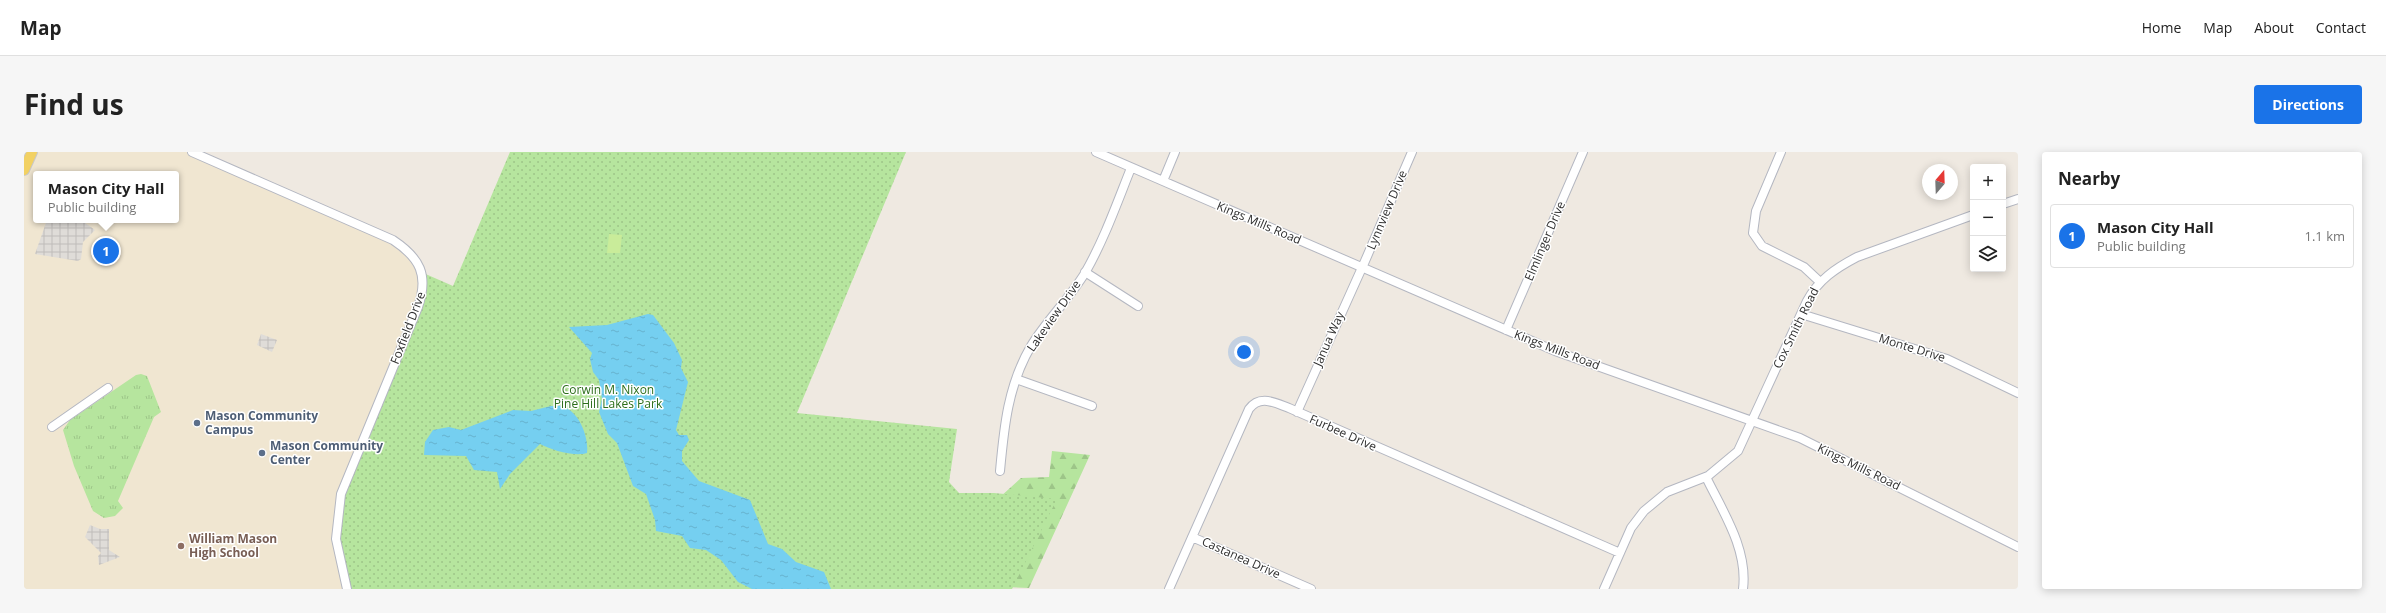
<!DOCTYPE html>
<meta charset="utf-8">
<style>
body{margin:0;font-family:"Open Sans",sans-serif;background:#f6f6f6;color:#222}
.controls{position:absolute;right:12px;top:12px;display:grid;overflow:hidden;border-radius:4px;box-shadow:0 2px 10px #0003}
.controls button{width:36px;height:36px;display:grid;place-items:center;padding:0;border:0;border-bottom:1px solid #e0e0e0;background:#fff;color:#222;font:20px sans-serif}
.compass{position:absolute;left:1898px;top:12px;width:36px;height:36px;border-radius:50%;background:#fff;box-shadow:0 2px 10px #0003;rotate:19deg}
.you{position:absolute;left:1220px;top:200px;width:14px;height:14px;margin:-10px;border:3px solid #fff;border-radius:50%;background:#1a73e8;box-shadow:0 0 0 6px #1a73e833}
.badge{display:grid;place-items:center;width:26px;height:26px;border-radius:50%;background:#1a73e8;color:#fff;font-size:13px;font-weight:700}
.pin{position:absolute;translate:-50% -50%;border:2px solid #fff;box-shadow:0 1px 4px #0006}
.popup{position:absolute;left:9px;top:19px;width:146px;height:52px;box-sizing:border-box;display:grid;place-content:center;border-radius:4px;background:#fff;filter:drop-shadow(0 1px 3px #0005);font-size:13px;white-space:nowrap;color:#767676}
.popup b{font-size:15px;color:#222}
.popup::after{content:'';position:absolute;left:50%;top:100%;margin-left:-8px;border:8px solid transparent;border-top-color:#fff}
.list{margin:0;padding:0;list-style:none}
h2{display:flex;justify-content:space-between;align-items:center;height:52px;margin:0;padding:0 16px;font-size:17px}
h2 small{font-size:13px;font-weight:400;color:#767676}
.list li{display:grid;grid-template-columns:26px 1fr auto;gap:12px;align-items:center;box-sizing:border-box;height:64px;margin:0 8px 8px;padding:0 8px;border:1px solid #e0e0e0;border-radius:4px}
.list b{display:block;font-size:15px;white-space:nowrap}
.list p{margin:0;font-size:13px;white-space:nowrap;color:#767676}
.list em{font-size:13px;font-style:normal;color:#767676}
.icon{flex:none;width:22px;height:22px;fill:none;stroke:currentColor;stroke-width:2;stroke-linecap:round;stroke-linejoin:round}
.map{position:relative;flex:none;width:1994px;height:437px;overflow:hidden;border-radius:4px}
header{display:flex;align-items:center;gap:24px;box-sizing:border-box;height:56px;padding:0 20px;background:#fff;border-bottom:1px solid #e0e0e0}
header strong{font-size:19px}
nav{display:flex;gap:22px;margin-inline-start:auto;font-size:14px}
.intro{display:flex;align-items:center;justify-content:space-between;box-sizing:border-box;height:96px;padding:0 24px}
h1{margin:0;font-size:28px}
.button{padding:10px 18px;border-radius:4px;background:#1a73e8;color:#fff;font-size:14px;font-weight:700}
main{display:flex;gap:24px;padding:0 24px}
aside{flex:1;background:#fff;border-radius:4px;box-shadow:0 2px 10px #0003}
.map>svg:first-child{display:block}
.education{fill:#f0e6d1;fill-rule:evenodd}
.grass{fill:url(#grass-tufts)}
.forest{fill:url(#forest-firs)}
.park{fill:url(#park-dots)}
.pitch{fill:#c9ec9a}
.plaza{fill:url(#plaza-grid)}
.water{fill:url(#water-ripples)}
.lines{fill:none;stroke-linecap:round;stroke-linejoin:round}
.minor-casing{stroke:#b4b7c1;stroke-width:10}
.major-casing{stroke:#c9c9c9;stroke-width:12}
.minor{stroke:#fff;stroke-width:8}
.major{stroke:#f2d163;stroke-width:10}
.service-dot{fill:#5c6f8a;stroke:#fff;stroke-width:1.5}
.education-dot{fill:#8d6e63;stroke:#fff;stroke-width:1.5}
.labels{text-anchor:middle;stroke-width:3;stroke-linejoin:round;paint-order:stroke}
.street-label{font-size:12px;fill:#2e2e2e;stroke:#fff}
.park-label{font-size:12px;fill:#2c6e1b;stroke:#fff}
.service-label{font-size:12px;font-weight:bold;fill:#4e5e75;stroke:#fff;text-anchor:start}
.education-label{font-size:12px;font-weight:bold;fill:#785e54;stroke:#fff;text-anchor:start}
</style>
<header>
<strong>Map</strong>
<nav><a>Home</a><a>Map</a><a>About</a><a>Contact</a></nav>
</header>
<div class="intro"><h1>Find us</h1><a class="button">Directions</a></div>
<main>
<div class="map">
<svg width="1994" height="437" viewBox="0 0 1994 437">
<defs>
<pattern id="grass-tufts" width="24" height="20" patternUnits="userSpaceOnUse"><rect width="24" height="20" fill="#b6e59e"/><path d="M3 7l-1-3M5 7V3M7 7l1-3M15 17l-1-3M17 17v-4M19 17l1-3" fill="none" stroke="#9dc588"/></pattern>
<pattern id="forest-firs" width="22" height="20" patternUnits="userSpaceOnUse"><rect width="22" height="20" fill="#b6e59e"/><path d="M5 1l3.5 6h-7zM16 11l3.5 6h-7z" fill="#9dc588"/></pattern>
<pattern id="park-dots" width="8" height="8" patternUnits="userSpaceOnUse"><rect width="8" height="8" fill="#b6e59e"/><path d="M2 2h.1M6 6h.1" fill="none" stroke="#9dc588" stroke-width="1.8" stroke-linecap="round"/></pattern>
<pattern id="plaza-grid" width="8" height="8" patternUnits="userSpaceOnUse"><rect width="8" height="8" fill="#dfdcd8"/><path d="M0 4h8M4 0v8" fill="none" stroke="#c0bdba"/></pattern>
<pattern id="water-ripples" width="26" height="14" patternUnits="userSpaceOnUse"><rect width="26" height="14" fill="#75cff0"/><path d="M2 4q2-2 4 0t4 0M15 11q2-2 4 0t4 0" fill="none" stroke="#66b2ce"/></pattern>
</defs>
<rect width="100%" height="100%" fill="#efe9e1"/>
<path class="education" d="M8 0H168L383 97 399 133 323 437H0V18ZM12 22H152V68H12Z"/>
<path class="grass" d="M117 222 123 224 137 260 130 265 94 349 99 356 91 364 80 366 69 359 50 314 39 278 46 268 112 223Z"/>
<path class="forest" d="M1028 299 1066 303 1005 436 977 435 965 355 997 326 1025 325Z"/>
<path class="park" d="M486 0H882L773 261 933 277 925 330 935 341H970L1033 347 988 437H323L315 408 317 342 394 155 397 120 429 134Z"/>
<path class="pitch" d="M585 82 598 83 596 101H583Z"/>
<path class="plaza" d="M23 68H57L71 78 59 90 57 107 54 109 11 102Z
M237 182 253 188 248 200 233 193Z
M66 373 76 377H85V398L96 405 75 413 74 404 77 401 61 385Z"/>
<path class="water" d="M624 162 629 163 650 191 658 208 657 216 664 230 652 278 655 283H663L665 288 658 299V309L675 329 726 348 744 392 758 397 772 410 800 420 807 437H728L714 430 697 408 682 398 666 396 658 384 632 379 631 368 622 342 609 334 593 291 584 282 575 260 578 247 575 228 569 220 566 207 568 201 545 175 583 173Z
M527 254C531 254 537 253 540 255 556 261 565 286 563 301 551 305 527 298 516 292L486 322 476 337 473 320 450 318 442 304 400 303 401 290 409 278 425 275 437 278 489 258 507 259Z"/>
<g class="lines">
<defs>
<path id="minor" d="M168 0 369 88C396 106 405 123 394 155L317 342 312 387 323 437
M1072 0 1531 199 1776 286 1994 395
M1757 0 1732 59 1729 81 1738 94 1780 115 1795 129
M1139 29 1151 0
M1979 52 1994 47
M1061 120 1114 154
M1777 162 1923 207 1994 241
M1482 178 1559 0
M992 227 1068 254
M1273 260 1341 109 1388 0
M28 275 84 236
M976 319C980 275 984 233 1007 194 1023 168 1045 147 1061 121 1080 88 1093 51 1107 16
M1682 325C1699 360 1724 397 1719 437
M1168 385 1287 437
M1145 437 1225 257C1236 242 1251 251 1265 256L1596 401
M1580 437 1607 376 1620 359 1643 340 1684 324 1714 299 1783 149C1794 128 1812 116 1833 105L1949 63"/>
<path id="major" d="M0 18 8 0"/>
</defs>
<use href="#minor" class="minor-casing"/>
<use href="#major" class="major-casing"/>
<use href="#minor" class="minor"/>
<use href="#major" class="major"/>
</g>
<g class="service-dot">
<circle cx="173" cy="271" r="4"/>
<circle cx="238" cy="301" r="4"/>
</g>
<circle class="education-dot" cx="157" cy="394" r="4"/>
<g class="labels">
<g class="street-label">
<text transform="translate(1363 58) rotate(-67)" y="4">Lynnview Drive</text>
<text transform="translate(1235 71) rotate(23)" y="4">Kings Mills Road</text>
<text transform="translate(1521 89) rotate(-67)" y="4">Elmlinger Drive</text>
<text transform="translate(1030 164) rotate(-55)" y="4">Lakeview Drive</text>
<text transform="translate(384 176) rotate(-69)" y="4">Foxfield Drive</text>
<text transform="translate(1772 176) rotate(-64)" y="4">Cox Smith Road</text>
<text transform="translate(1305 187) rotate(-66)" y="4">Janua Way</text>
<text transform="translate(1888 196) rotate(17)" y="4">Monte Drive</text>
<text transform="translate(1533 198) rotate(21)" y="4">Kings Mills Road</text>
<text transform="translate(1319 281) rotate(24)" y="4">Furbee Drive</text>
<text transform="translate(1835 315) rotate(26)" y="4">Kings Mills Road</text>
<text transform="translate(1217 406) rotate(24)" y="4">Castanea Drive</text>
</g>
<g class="park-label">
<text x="584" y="242">Corwin M. Nixon<tspan x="584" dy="14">Pine Hill Lakes Park</tspan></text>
</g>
<g class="service-label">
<text x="181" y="268">Mason Community<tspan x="181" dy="14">Campus</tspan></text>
<text x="246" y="298">Mason Community<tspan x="246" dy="14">Center</tspan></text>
</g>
<g class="education-label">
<text x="165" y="391">William Mason<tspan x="165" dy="14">High School</tspan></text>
</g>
</g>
</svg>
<div class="controls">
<button>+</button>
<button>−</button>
<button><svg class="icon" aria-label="layers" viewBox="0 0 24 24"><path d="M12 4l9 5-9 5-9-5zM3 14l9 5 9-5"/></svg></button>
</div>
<svg class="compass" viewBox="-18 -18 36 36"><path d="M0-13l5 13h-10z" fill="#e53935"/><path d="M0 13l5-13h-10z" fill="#767676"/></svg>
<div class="you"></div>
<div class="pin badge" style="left:82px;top:99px">1</div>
<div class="popup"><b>Mason City Hall</b>Public building</div>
</div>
<aside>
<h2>Nearby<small></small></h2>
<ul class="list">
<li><span class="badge">1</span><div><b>Mason City Hall</b><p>Public building</p></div><em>1.1 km</em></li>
</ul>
</aside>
</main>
